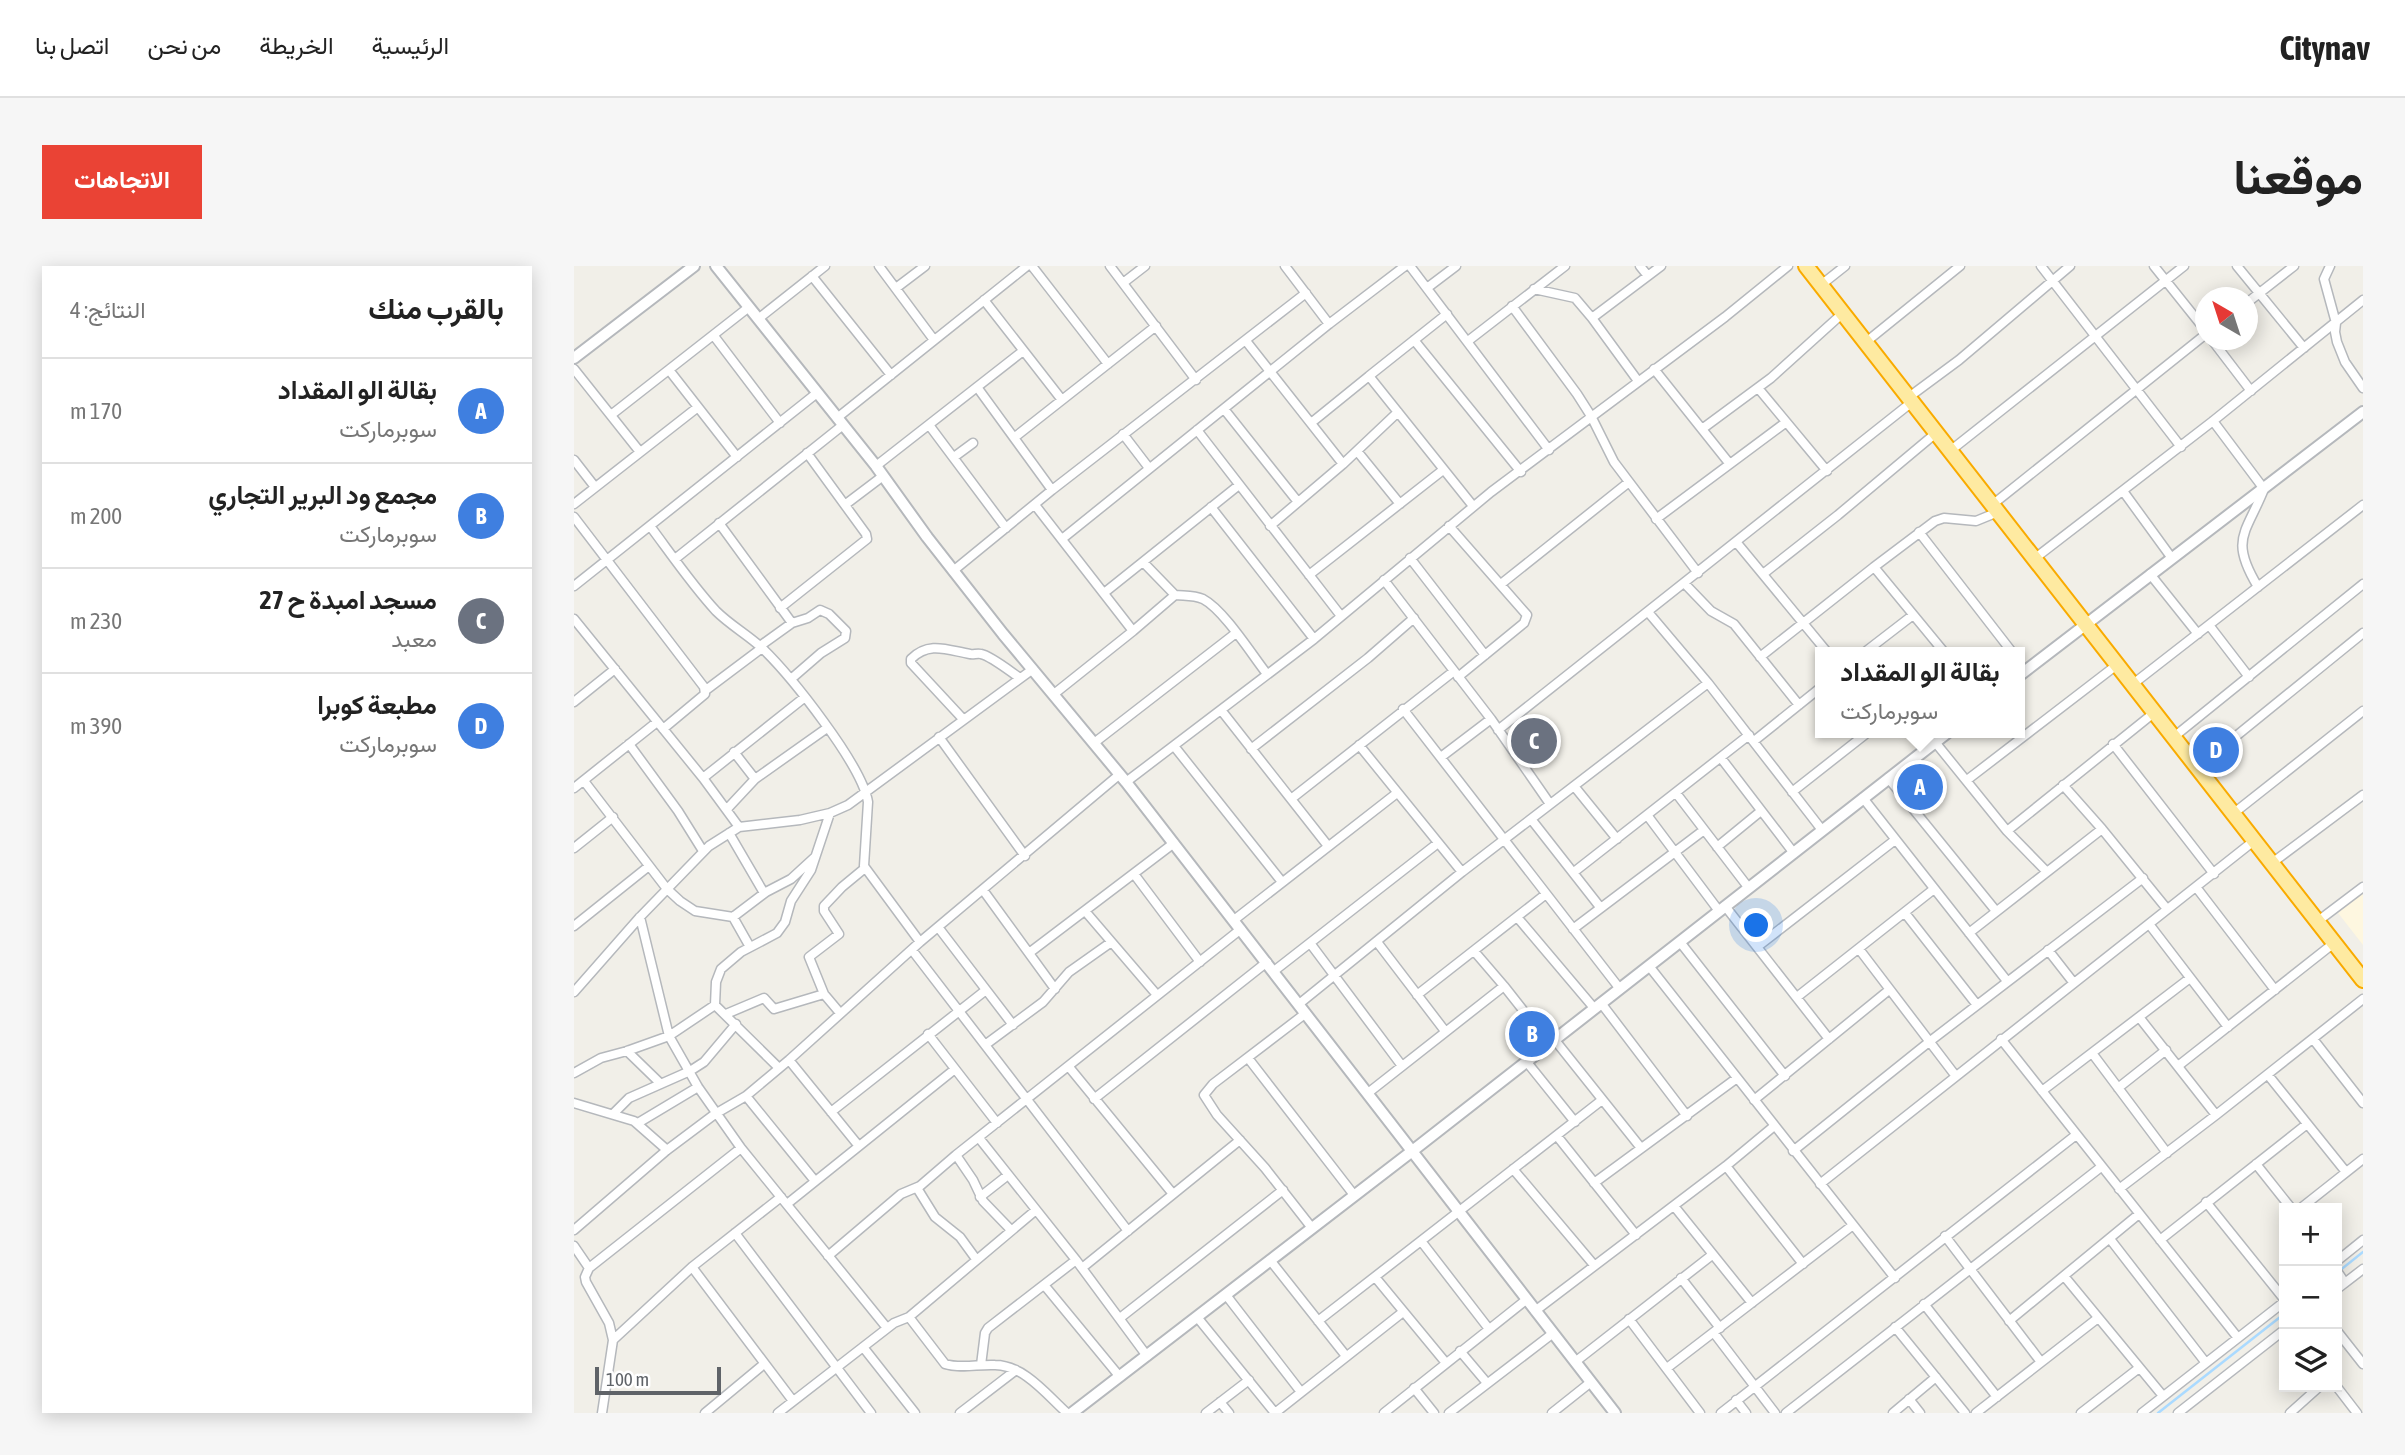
<!DOCTYPE html>
<html lang="ar">
<meta charset="utf-8">
<style>
body{margin:0;font-family:"Asap Condensed",Vazirmatn,sans-serif;background:#f6f6f6;color:#222;direction:rtl}
.controls{position:absolute;right:21px;bottom:21px;display:grid;overflow:hidden;border-radius:0px;box-shadow:0 4px 18px #0003}
.controls button{width:63px;height:63px;display:grid;place-items:center;padding:0;border:0;border-bottom:2px solid #e0e0e0;background:#fff;color:#222;font:35px sans-serif}
.compass{position:absolute;left:1621px;top:21px;width:63px;height:63px;border-radius:50%;background:#fff;box-shadow:0 4px 18px #0003;rotate:321deg}
.scale{position:absolute;left:21px;bottom:18px;width:126px;box-sizing:border-box;padding-left:7px;border:4px solid #5f6368;border-top:0;font-size:19px;line-height:24px;white-space:nowrap;color:#5f6368;-webkit-text-stroke:5px #fff;paint-order:stroke}
.you{position:absolute;left:1183px;top:660px;width:24px;height:24px;margin:-18px;border:5px solid #fff;border-radius:50%;background:#1a73e8;box-shadow:0 0 0 10px #1a73e833}
.badge{display:grid;place-items:center;width:46px;height:46px;border-radius:50%;background:#ea4335;color:#fff;font-size:23px;font-weight:700}
.pin{position:absolute;translate:-50% -50%;border:4px solid #fff;box-shadow:0 2px 7px #0006}
.popup{position:absolute;left:1241px;top:381px;width:210px;height:91px;box-sizing:border-box;display:grid;place-content:center;border-radius:0px;background:#fff;filter:drop-shadow(0 2px 5px #0005);font-size:23px;white-space:nowrap;color:#767676}
.popup b{font-size:26px;color:#222}
.popup::after{content:'';position:absolute;left:50%;top:100%;margin-left:-14px;border:14px solid transparent;border-top-color:#fff}
.list{margin:0;padding:0;list-style:none}
h2{display:flex;justify-content:space-between;align-items:center;height:91px;margin:0;padding:0 28px;font-size:30px}
h2 small{font-size:23px;font-weight:400;color:#767676}
.list li{display:grid;grid-template-columns:46px 1fr auto;gap:21px;align-items:center;box-sizing:border-box;height:105px;padding:0 28px;border-top:2px solid #e0e0e0}
.list b{display:block;font-size:26px;white-space:nowrap}
.list p{margin:0;font-size:23px;white-space:nowrap;color:#767676}
.list em{font-size:23px;font-style:normal;color:#767676}
.icon{flex:none;width:38px;height:38px;fill:none;stroke:currentColor;stroke-width:2;stroke-linecap:round;stroke-linejoin:round}
.map{position:relative;flex:none;width:1789px;height:1147px;overflow:hidden;direction:ltr;border-radius:0px}
header{display:flex;align-items:center;gap:42px;box-sizing:border-box;height:98px;padding:0 35px;background:#fff;border-bottom:2px solid #e0e0e0}
header strong{font-size:33px}
nav{display:flex;gap:38px;margin-inline-start:auto;font-size:24px}
.intro{display:flex;align-items:center;justify-content:space-between;box-sizing:border-box;height:168px;padding:0 42px}
h1{margin:0;font-size:49px}
.button{padding:18px 32px;border-radius:0px;background:#ea4335;color:#fff;font-size:24px;font-weight:700}
main{display:flex;gap:42px;padding:0 42px}
aside{flex:1;background:#fff;border-radius:0px;box-shadow:0 4px 18px #0003}
.map>svg:first-child{display:block}
.commercial{fill:#fef7e0}
.lines{fill:none;stroke-linecap:round;stroke-linejoin:round}
.stream{stroke:#aadaff;stroke-width:2.5}
.minor-casing{stroke:#b5b8bc;stroke-width:11}
.tertiary-casing{stroke:#b5b8bc;stroke-width:14}
.trunk-casing{stroke:#f9ab00;stroke-width:18}
.minor{stroke:#fff;stroke-width:8}
.tertiary{stroke:#fff;stroke-width:10}
.trunk{stroke:#feeaa1;stroke-width:14}
</style>
<header>
<strong>Citynav</strong>
<nav><a>الرئيسية</a><a>الخريطة</a><a>من نحن</a><a>اتصل بنا</a></nav>
</header>
<div class="intro"><h1>موقعنا</h1><a class="button">الاتجاهات</a></div>
<main>
<div class="map">
<svg width="1789" height="1147" viewBox="0 0 1789 1147">
<rect width="100%" height="100%" fill="#f1efe8"/>
<path class="commercial" d="M1789 626V679L1764 647Z"/>
<g class="lines">
<path class="stream" d="M1764 1006 1789 986
M1584 1147 1710 1048"/>
<defs>
<path id="minor" d="M305 0 360 74
M458 0 534 98
M536 0 622 114
M711 0 755 58
M836 0 975 184
M1066 0 1074 10
M1467 0 1607 181
M1580 0 1632 65
M1663 0 1730 82
M1756 0 1750 13 1762 57 1761 66 1763 76 1771 96 1789 122
M238 10 317 109
M549 17 571 0
M1247 19 1271 0
M322 22 351 0
M853 22 882 0
M960 23 1001 32 1018 52 1087 0
M410 34 488 134
M1674 36 1720 0
M938 40 1003 128 1017 150 1040 196 1124 307
M873 48 795 110 899 240
M1018 52 1064 115
M184 53 251 0
M140 70 206 157
M840 74 947 206
M1638 74 1677 125
M672 75 769 198
M894 75 991 0
M1292 76 1386 0
M0 103 66 186
M1080 103 1155 197
M95 104 163 191
M403 121 478 224
M1184 122 1253 205
M1335 131 1385 94 1496 0
M650 143 724 236
M37 149 175 41
M263 152 453 0
M1639 155 1690 223C1672 268 1655 273 1684 321
M737 157 795 110
M355 159 432 262
M1128 163 1197 112 1269 47
M623 164 767 350
M549 168 575 202
M441 171 582 60
M783 185 826 238
M1376 185 1610 0
M380 191 399 177
M0 194 21 221
M302 200 449 85
M1549 225 1597 291
M0 238 124 141
M272 238 309 210
M461 239 559 365 480 428
M1418 239 1632 68
M637 241 740 373
M0 251 130 421 131 428 89 463
M1082 253 1211 157
M145 257 218 357
M76 260C97 288 118 319 142 345 156 359 174 369 188 382 217 410 288 499 294 536L290 600 346 676
M696 260 769 198 824 146
M875 260 953 349 950 357 884 411
M1345 266 1438 386
M488 273 755 58 831 0
M1163 277 1253 386
M836 292 911 389
M101 293 269 159
M1460 293 1639 155 1789 34
M569 296 601 329
M1300 301 1361 255 1370 252 1402 255 1424 246
M379 305 478 224 732 27
M1189 308 1264 249 1362 167
M1576 308 1624 368
M735 309 869 204
M810 314 917 453 976 538
M927 318 1055 216
M1111 318 1137 345 1160 358 1225 439
M0 320 243 127
M530 327 665 219
M206 342 293 273 292 268 233 187
M1074 346 1134 417 1248 564
M0 353 129 512 165 561
M1635 359 1675 411
M559 365 601 329C611 330 620 329 629 333 650 344 678 389 693 408
M186 380 218 357 234 352 246 344 255 348 272 365 271 372 247 387 217 413
M1291 386 1339 349
M1186 391 1300 301 1370 386
M1559 418 1789 239
M132 424 188 382
M0 436 41 403
M829 443 1046 723
M647 444 754 580
M389 453 337 397V393C355 375 373 384 396 388 399 389 403 387 407 388 417 390 437 406 446 412
M924 464 1338 136
M1601 470 1789 318
M365 471 451 590
M1180 475 1246 422
M1361 476 1433 565 1472 605
M520 477 662 367
M55 478 104 545 129 585
M1539 478 1640 608
M785 479 888 606
M600 480 708 616
M677 483 794 392 840 352
M160 486 181 513 253 462
M867 491 917 453
M1147 492 1219 586
M1624 501 1789 367
M129 512 231 431
M1314 512 1422 645
M1393 514 1544 398
M10 515 93 623 106 635 121 645 159 651 176 681
M552 516 740 373 917 226 1151 51 1214 0
M1489 519 1528 563 1593 643
M1000 520 1043 573
M0 522 83 456
M1218 526 1293 467
M1102 527 1174 621
M1289 532 1433 715
M717 533 880 405
M153 543 181 513
M1660 547 1789 445
M1073 549 1145 645
M957 553 1026 641
M1433 565 1581 446
M155 567 190 627
M1143 581 1187 545
M0 582 39 551
M1698 597 1789 529
M1000 606 1175 469
M560 608 626 696
M1622 621 1701 724
M409 624 481 723
M1151 640 1255 773
M511 645 583 729
M1331 647 1403 739
M66 651 95 770 124 821 167 882 313 1062
M159 651 192 626 217 613 241 591
M943 651 1020 742
M660 654 823 527
M1744 655 1789 621
M1575 658 1654 761
M0 660 75 600
M364 661 439 759
M999 663 1130 564
M1395 667 1528 563
M803 676 871 765
M1106 676 1211 810
M736 677 828 800
M1183 681 1321 574
M1285 683 1381 809
M338 684 554 965
M1474 684 1499 716
M900 685 930 720
M455 687 600 577
M1075 700 1321 1012
M700 705 864 577
M0 726 66 651 135 580 165 561 226 554 256 547 274 539 459 403
M843 729 972 628
M1223 731 1360 623
M1027 737 1113 850
M725 738 888 606 1134 417
M141 739 142 716 147 703 167 686 203 667 211 656 217 635 237 604 256 547
M266 747 250 728 235 691 265 668 250 645V640L268 621 291 602
M732 747 639 818 630 829 643 849 691 902 738 962
M152 748 190 732 200 743 250 728
M1565 751 1642 849
M354 768 423 857
M980 773 1067 882
M1427 773 1664 1072
M1739 773 1789 837
M411 779 469 736 495 706 536 677
M53 785 87 818
M1518 787 1593 887
M674 792 780 929
M215 794 284 879
M952 795 1001 856
M1604 800 1760 677
M495 801 599 928
M0 807 27 792 53 785 95 770 141 739 205 802
M1694 809 1772 906
M1544 822 1592 784
M1468 825 1616 712
M794 827 930 720 975 777
M172 830 241 915
M520 833 693 696
M1180 834 1315 724
M0 837 60 855 93 884
M257 846 412 724
M39 848 55 832 116 805 130 796 162 758
M64 857 124 821
M983 870 1062 969
M405 872 502 994 573 1090
M1219 885 1355 776 1569 612
M382 889 399 914 409 935 437 964
M1682 898 1717 942
M1152 900 1229 998
M939 903 1020 999
M1020 917 1163 812
M1246 918 1681 574
M343 922 361 951 386 971 402 993
M1545 923 1642 849 1789 733
M406 931 434 909
M1632 936 1710 1033
M213 938 381 803
M1100 940 1178 1037
M1727 942 1789 893
M0 964 93 884 141 848 172 830 215 794 346 676 546 508
M161 967 297 1147
M1371 970 1467 1096
M1536 973 1632 1097
M1586 974 1733 858
M847 975 915 1063
M0 980 15 1002 11 1011 12 1016 35 1057 39 1074 28 1147
M254 990 327 928 346 920 382 889 667 663
M696 994 772 1090
M1763 995 1789 974
M118 1001 219 1135
M15 1002 167 882
M508 1002 666 874
M1763 1005 1771 1017
M1490 1010 1589 1130
M801 1011 872 1097
M1107 1012 1146 1062
M471 1020 546 1111
M1763 1023 1789 1003
M652 1029 727 1126
M1350 1038 1423 1131
M961 1045 1152 900 1199 861
M335 1051 462 944
M623 1051 701 1147 829 1046
M546 1052 709 924
M1055 1053 1126 1147
M744 1055 1028 834
M1435 1055 1565 948
M1321 1061 1391 1147
M1763 1065 1789 1098
M1140 1067 1201 1147
M39 1074 118 1001 207 931
M289 1081 341 1147
M886 1085 913 1117
M1001 1096 1138 989
M407 1099 411 1067 414 1062 502 994
M1093 1102 1279 959
M1763 1121 1783 1147
M840 1122 860 1147
M1335 1133 1346 1147
M1162 1134 1172 1147
M646 1136 655 1147
M131 1147 190 1098
M204 1147 320 1057 335 1051 371 1098C386 1103 405 1098 421 1099 450 1099 473 1129 493 1147
M386 1147 442 1104
M632 1147 675 1114
M810 1147 952 1034
M875 1147 978 1068
M978 1147 1017 1116
M1147 1147 1502 869
M1212 1147 1527 901
M1319 1147 1362 1111
M1402 1147 1524 1052
M1507 1147 1565 1102
M1568 1147 1710 1036
M1604 1147 1710 1064
M1716 1147 1745 1121"/>
<path id="tertiary" d="M142 0 302 200 353 271 429 368 552 516 1041 1147
M0 92 120 0
M1446 409 1789 146
M498 1147 837 886 1373 467"/>
<path id="trunk" d="M1232 0 1789 714"/>
</defs>
<use href="#minor" class="minor-casing"/>
<use href="#tertiary" class="tertiary-casing"/>
<use href="#trunk" class="trunk-casing"/>
<use href="#minor" class="minor"/>
<use href="#tertiary" class="tertiary"/>
<use href="#trunk" class="trunk"/>
</g>
</svg>
<div class="controls">
<button>+</button>
<button>−</button>
<button><svg class="icon" aria-label="layers" viewBox="0 0 24 24"><path d="M12 4l9 5-9 5-9-5zM3 14l9 5 9-5"/></svg></button>
</div>
<svg class="compass" viewBox="-18 -18 36 36"><path d="M0-13l5 13h-10z" fill="#e53935"/><path d="M0 13l5-13h-10z" fill="#767676"/></svg>
<div class="scale">100 m</div>
<div class="you"></div>
<div class="pin badge" style="left:1346px;top:521px;background:#3f7fe0">A</div>
<div class="popup"><b>بقالة الو المقداد</b>سوبرماركت</div>
<div class="pin badge" style="left:958px;top:768px;background:#3f7fe0">B</div>
<div class="pin badge" style="left:960px;top:475px;background:#6b7280">C</div>
<div class="pin badge" style="left:1642px;top:484px;background:#3f7fe0">D</div>
</div>
<aside>
<h2>بالقرب منك<small>النتائج: 4</small></h2>
<ul class="list">
<li><span class="badge" style="background:#3f7fe0">A</span><div><b>بقالة الو المقداد</b><p>سوبرماركت</p></div><em>170 m</em></li>
<li><span class="badge" style="background:#3f7fe0">B</span><div><b>مجمع ود البرير التجاري</b><p>سوبرماركت</p></div><em>200 m</em></li>
<li><span class="badge" style="background:#6b7280">C</span><div><b>مسجد امبدة ح 27</b><p>معبد</p></div><em>230 m</em></li>
<li><span class="badge" style="background:#3f7fe0">D</span><div><b>مطبعة كوبرا</b><p>سوبرماركت</p></div><em>390 m</em></li>
</ul>
</aside>
</main>
